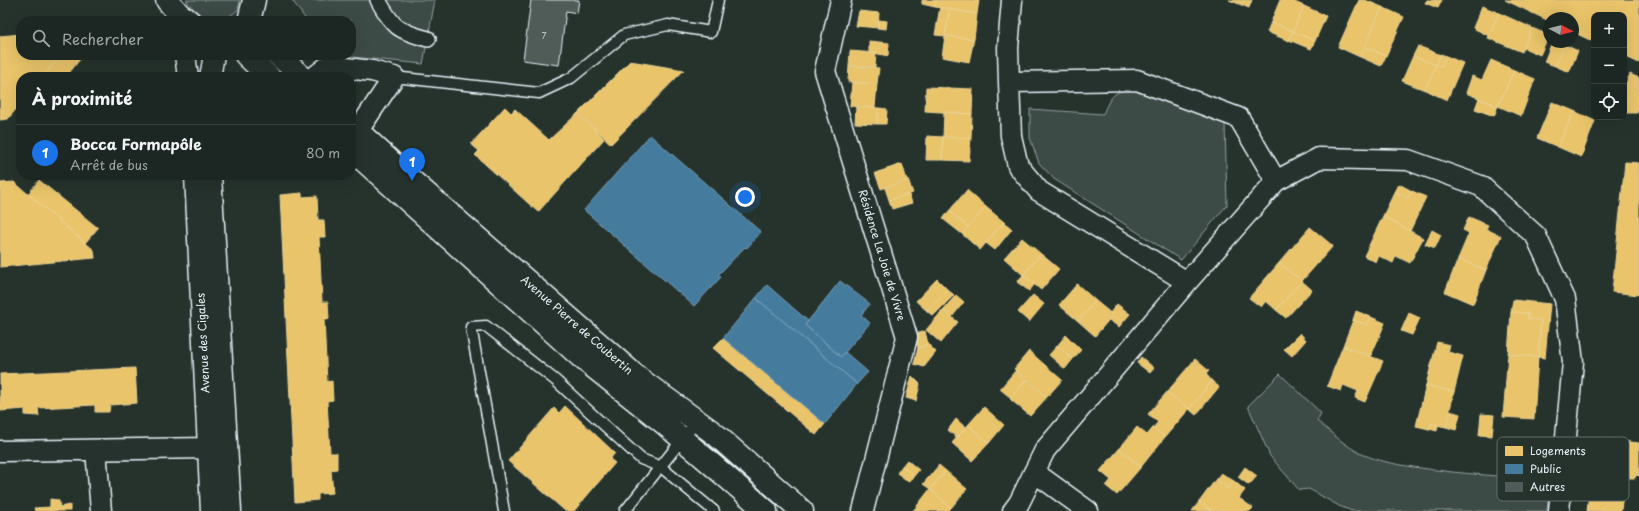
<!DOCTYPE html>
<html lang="fr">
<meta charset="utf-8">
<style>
body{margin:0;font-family:"Playpen Sans",sans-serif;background:#29322f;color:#f1f3f6}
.controls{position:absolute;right:12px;top:12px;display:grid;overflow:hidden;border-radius:8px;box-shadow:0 4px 16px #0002}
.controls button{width:36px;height:36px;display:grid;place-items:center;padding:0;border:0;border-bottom:1px solid #3a4340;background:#1c2622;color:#f1f3f6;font:20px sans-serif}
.compass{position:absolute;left:1543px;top:12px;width:36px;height:36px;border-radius:50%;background:#1c2622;box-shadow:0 4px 16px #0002;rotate:97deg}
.you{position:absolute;left:745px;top:197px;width:14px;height:14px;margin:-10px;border:3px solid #fff;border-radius:50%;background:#1a73e8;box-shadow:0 0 0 6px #1a73e833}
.badge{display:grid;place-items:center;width:26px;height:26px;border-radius:50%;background:#1a73e8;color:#fff;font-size:13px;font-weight:700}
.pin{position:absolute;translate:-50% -33px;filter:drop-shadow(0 1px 2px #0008)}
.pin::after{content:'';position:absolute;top:21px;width:14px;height:12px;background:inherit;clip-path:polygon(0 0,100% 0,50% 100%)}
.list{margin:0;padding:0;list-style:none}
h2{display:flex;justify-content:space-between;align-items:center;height:52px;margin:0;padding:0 16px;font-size:17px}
h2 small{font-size:13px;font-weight:400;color:#a0a5a5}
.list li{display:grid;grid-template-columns:26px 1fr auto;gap:12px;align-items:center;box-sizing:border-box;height:56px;padding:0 16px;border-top:1px solid #3a4340}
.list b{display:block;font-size:15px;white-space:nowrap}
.list p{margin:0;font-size:13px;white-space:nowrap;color:#a0a5a5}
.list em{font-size:13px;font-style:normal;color:#a0a5a5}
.icon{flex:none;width:22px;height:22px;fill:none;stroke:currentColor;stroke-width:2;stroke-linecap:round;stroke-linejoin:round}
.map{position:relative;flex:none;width:1639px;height:511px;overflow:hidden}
.search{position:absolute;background:#1c2622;box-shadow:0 4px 16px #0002;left:16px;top:16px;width:340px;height:44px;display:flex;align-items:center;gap:10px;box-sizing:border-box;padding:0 14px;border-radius:16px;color:#a0a5a5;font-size:15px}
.panel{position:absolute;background:#1c2622;box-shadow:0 4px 16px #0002;left:16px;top:72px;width:340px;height:108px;border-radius:16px}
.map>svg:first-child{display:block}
.green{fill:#3e4b47;stroke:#939ea0}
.homes{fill:#e9c46a;stroke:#e9d295}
.public{fill:#457b9d;stroke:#769eb8}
.building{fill:#505c59;stroke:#e8f1f8}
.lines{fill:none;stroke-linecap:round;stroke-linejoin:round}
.service-casing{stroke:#e8f1f8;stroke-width:13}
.pedestrian-casing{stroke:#e8f1f8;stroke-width:18}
.minor-casing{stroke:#e8f1f8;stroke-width:23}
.secondary-casing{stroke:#e8f1f8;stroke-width:25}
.service{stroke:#26332d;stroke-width:10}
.pedestrian{stroke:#26332d;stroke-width:15}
.minor{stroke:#26332d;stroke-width:20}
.secondary{stroke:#26332d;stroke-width:22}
.labels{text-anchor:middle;stroke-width:4;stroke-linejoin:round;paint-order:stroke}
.number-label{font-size:9px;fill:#c2ccd0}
.street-label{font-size:11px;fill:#e8f1f8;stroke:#26332d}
.key{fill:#26332d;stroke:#606c6a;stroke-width:1}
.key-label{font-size:11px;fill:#e8f1f8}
</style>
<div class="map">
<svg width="1639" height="511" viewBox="0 0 1639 511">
<rect width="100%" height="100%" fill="#26332d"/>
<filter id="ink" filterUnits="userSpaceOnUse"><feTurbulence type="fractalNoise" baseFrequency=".025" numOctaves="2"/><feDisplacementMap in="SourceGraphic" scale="8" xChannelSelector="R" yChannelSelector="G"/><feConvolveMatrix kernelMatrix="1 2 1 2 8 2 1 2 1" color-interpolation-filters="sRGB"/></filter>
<g filter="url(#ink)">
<path class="green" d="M186 0H240L238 10C217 28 201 19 186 0Z
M292 0H435L423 64 332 55H351V21H307Z
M1130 89 1225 123 1227 205 1181 260 1054 179 1039 163 1030 138V109L1103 114C1110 98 1112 92 1130 89Z
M1280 374 1321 413 1317 421C1332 433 1346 447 1364 455 1392 466 1423 468 1452 472 1484 475 1517 478 1550 480L1547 511H1352L1339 506 1309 489 1299 490 1270 456 1248 406Z"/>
<path class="homes" d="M922 0H936L935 7 922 4Z
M936 0H979L977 14 935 7Z
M1229 0H1252L1249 8Z
M1280 0H1290L1304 6 1293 31 1271 22Z
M1359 0H1365L1382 7 1360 57 1338 47Z
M1427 0H1442L1438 8 1425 3Z
M1505 0H1639V63L1624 56V15H1594V42L1573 32V18H1549V21Z
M1304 6 1326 16 1315 41 1293 31Z
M1482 6 1499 13 1489 36 1473 28Z
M940 7 950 9 945 36 935 35Z
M1382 7 1404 17 1386 56 1365 47Z
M950 9 977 14 974 39 945 36Z
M859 11 879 13 878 28 856 26Z
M1499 13 1532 28 1522 52 1488 38Z
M879 20 887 21 886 29 878 28Z
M1271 22 1293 31 1289 41 1267 32Z
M1532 28 1549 35 1540 55 1524 48Z
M1293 31 1315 41 1311 49 1289 40Z
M21 34V55H61L43 77H21V103L8 119 0 120V36Z
M945 36 974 39 969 62 942 57Z
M869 41 889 43 888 56 869 52Z
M1552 42 1565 43 1555 66 1544 62Z
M1565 45 1578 51 1569 72 1555 66Z
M1418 46 1441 55 1436 65 1413 56Z
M1365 47 1386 56 1381 66 1360 57Z
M850 51 876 53 875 67 849 66Z
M1441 54 1446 56 1441 66 1436 65Z
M61 55H77L81 58 66 77H43Z
M1413 56 1436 65 1425 90 1402 81Z
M1446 56 1463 63 1447 100 1425 90 1436 65 1441 66Z
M1491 60 1514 70 1498 106 1466 93 1472 76 1482 80Z
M630 61 684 70 611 144 578 113Z
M849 66 879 68 877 84 848 82Z
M1514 70 1535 79 1521 116 1498 106Z
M1630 74 1639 78V107L1637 113H1624V88Z
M852 82 877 84 875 108 850 106Z
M926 87 973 89 972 114 925 111Z
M1479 98 1498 106 1494 116 1475 109Z
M1552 102 1574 111 1558 147 1537 138Z
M505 107 511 113 515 109 549 140 578 113 604 139 538 212 475 155 479 151 471 144Z
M856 107 879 108 877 124 855 123Z
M879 108 887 109 886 124H877Z
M1574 111 1595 121 1581 157 1558 147Z
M944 112 972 114 971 138 943 137Z
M927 136 943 137 942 160H926Z
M943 137 971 138 969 161 942 160Z
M1625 162 1639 163V295L1612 292Z
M902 164 907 180 881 189 875 173Z
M39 180 98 228 85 243 28 194Z
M908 180 913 193 889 200 885 188Z
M14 182 94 250 95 258 0 267V183Z
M1399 184 1412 191 1408 198 1395 191Z
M967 190 986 207 968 227 949 211Z
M1395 191 1408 198 1412 191 1426 197 1410 231 1383 216Z
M302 193V197L317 196 318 220H324L325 237H319L322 302H328L329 319H324L327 382 332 381 333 400 327 401 330 453H337V469L331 470 333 493 318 494V500L295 502 280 195Z
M909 194 912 203 892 209 889 200Z
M986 207 1004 222 980 250 962 234Z
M949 211 968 227 962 234 943 219Z
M1383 216 1423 238 1410 263 1396 256 1393 263 1379 256 1376 262 1364 256Z
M1469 217 1488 225 1486 229 1501 236 1486 270 1458 259 1469 233 1463 230Z
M1004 222 1012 229 995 250 986 243Z
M1310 227 1333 246 1302 281 1279 263Z
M1432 230 1441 235 1435 248 1425 244Z
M1022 238 1041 254 1023 275 1004 258Z
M1041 254 1059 269 1041 290 1023 275Z
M1458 259 1486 270 1473 304 1445 292Z
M1279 263 1302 281 1276 310 1266 301 1261 307 1249 298Z
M1023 275 1035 284 1029 291 1017 282Z
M937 279 948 290 927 311 916 301Z
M1302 281 1312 290 1286 318 1276 310Z
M1077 284 1096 301 1078 321 1059 305Z
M948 290 954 295 933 316 927 311Z
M956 295 964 302 952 317 943 310Z
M1033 295 1044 304 1029 322 1018 312Z
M1513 300 1550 304 1545 358 1538 357 1541 320 1528 319V313L1511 312Z
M1096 301 1113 315 1095 336 1078 321Z
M1117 304 1130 314 1119 327 1109 320 1113 315 1110 313Z
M943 310 958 322 941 343 926 330Z
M1356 311 1371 317 1367 325 1353 320Z
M1511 312 1528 313V319L1541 320 1538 357 1508 354Z
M1409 313 1420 318 1412 335 1401 331Z
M1371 317 1385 323 1371 356 1343 346 1353 320 1367 325Z
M925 331 928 344 918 348 916 334Z
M1300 333 1306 340 1292 356 1284 349Z
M1066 335 1081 350 1073 359 1057 346Z
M723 338 825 424 816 435 713 348Z
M1437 342 1450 345 1448 352 1463 356 1454 392 1426 385Z
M928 344 936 352 924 367 914 364 918 348Z
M1057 346 1073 359 1065 369 1049 355Z
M1343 346 1383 361 1365 402 1355 398 1358 391 1343 385 1341 391 1327 386Z
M1029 351 1062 380 1047 397 1014 369Z
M1508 354 1538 357 1534 419 1503 417Z
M1141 357 1154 368 1150 373 1137 363Z
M1195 359 1209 371 1206 374 1212 381 1189 409 1167 392Z
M135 368 137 403 110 405 109 412H95V405L38 408 39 416 25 415V409L0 411V374Z
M1016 370 1026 380 1011 398 1000 389Z
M912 376 920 384 916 401 906 398Z
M1026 380 1047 397 1030 416 1010 399Z
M1212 381 1219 387 1196 415 1189 409Z
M1426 385 1454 392 1446 427 1431 424 1429 429 1416 426Z
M1167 392 1189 409 1165 437 1153 428 1158 422 1148 414Z
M565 406 615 453 610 459 615 463 574 511H565L508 461 554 408 559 413Z
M984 407 1004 425 989 443 968 425Z
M1450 411 1460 414 1456 430 1446 427Z
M1481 414 1494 415 1492 436 1479 435Z
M956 419 966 428 957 438 948 430Z
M1431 424 1438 425 1437 431 1429 429Z
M968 425 989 443 972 461 952 443Z
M1137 427 1147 435 1153 428 1165 437 1141 467 1119 449Z
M1595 438 1639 443V476L1636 475 1635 478H1629L1630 475 1625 474 1621 511H1587Z
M1119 449 1141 467 1117 495 1106 486 1111 480 1100 471Z
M907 460 919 470 914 476 902 466Z
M939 465 946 471 930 489 923 484Z
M902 466 914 476 909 482 897 473Z
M1245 467 1257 476 1249 485 1238 477Z
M946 471 967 489 951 508 930 489Z
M1221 473 1234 481 1228 489 1216 479Z
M1216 479 1228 489 1234 481 1245 490 1239 498 1253 508 1250 511H1211L1199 502Z
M930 489 951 508 948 511H913Z
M50 499 58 500 60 503 59 507 70 505V511H35L34 508 50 507Z
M1199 502 1211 511H1192Z"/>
<path class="public" d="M650 135 761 232 747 248 745 247 718 275 721 277 694 306 584 210Z
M840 281 870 304 861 315 870 323 841 357 805 325Z
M767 285 808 321 805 325 841 357 845 352 868 372 857 384 756 298Z
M756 298 857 384 825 424 723 338Z"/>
<path class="building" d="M531 0H579L577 13 566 11 559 65 523 60Z"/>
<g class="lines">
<defs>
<path id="service" d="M394 77 539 93 571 78 624 35 668 25 711 32 718 0
M504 511 471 327 486 326 555 380 641 459 661 467 714 511
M625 511 697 421"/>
<path id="pedestrian" d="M378 0C393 27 397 31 428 39"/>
<path id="minor" d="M841 0 825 71 907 337 863 511
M1012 0 1008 48 1009 82 1011 136 1018 166 1039 191 1187 282
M185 55 188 77
M210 77 214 55
M314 77 328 66 372 71 394 77 357 132
M1009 82 1137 80 1239 118 1276 181
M195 175 211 511
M211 175 231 511
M96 450 101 511
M0 451 209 448
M1034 472 1088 511
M1013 511 1019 503 1045 450 1187 282 1276 181 1319 158 1408 160 1481 186 1536 236 1565 299 1573 362 1559 511"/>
<path id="secondary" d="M167 0 179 14 189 21
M249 21 254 0
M246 55 269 77
M278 55 302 77
M351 125 412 181 638 378 715 434 802 511
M351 149 581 357 665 424 766 511"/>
</defs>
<use href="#service" class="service-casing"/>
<use href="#pedestrian" class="pedestrian-casing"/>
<use href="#minor" class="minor-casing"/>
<use href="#secondary" class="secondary-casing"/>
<use href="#service" class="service"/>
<use href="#pedestrian" class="pedestrian"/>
<use href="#minor" class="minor"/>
<use href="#secondary" class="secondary"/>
</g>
</g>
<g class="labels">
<g class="number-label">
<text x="544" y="39">7</text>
</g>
<g class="street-label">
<text transform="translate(882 255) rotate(73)" y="4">Résidence La Joie de Vivre</text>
<text transform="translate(577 325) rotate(41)" y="4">Avenue Pierre de Coubertin</text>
<text transform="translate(203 343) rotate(-93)" y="4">Avenue des Cigales</text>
</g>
</g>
<rect x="1497" y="437" width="132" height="64" rx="6" class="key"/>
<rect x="1505" y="446" width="18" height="10" fill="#e9c46a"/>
<rect x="1505" y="464" width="18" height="10" fill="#457b9d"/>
<rect x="1505" y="482" width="18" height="10" fill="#505c59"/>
<g class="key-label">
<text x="1530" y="455">Logements</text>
<text x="1530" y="473">Public</text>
<text x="1530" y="491">Autres</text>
</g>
</svg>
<div class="controls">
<button>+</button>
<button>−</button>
<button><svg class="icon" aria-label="locate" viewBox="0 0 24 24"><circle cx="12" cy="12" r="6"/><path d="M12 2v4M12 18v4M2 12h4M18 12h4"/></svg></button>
</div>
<svg class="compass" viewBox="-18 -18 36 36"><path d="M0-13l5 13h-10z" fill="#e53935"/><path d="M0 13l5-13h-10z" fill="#a0a5a5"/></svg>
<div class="you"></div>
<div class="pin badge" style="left:412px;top:181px">1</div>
<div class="search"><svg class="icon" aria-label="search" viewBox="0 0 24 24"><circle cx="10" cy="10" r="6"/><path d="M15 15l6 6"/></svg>Rechercher</div>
<section class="panel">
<h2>À proximité<small></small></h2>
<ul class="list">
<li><span class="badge">1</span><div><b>Bocca Formapôle</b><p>Arrêt de bus</p></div><em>80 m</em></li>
</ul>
</section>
</div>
